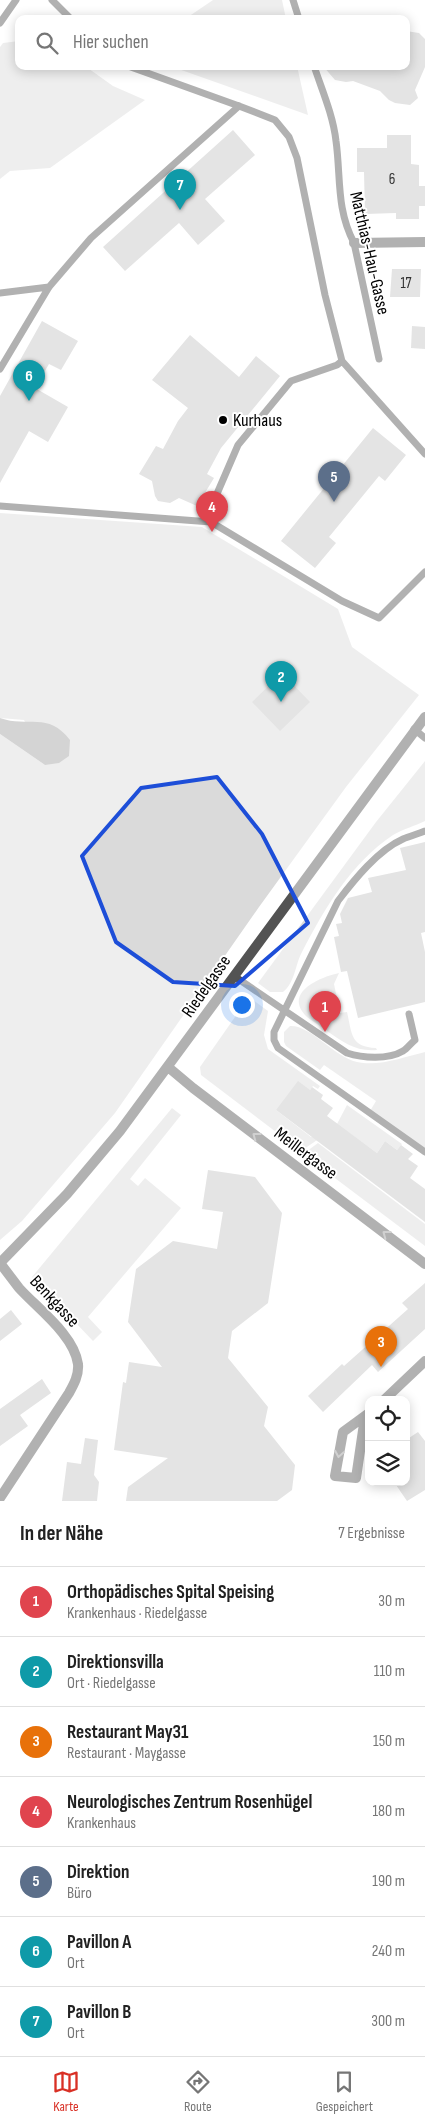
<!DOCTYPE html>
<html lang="de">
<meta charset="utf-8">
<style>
body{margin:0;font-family:"Sofia Sans Condensed",sans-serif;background:#f2f2f2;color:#222}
.controls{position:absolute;right:15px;bottom:15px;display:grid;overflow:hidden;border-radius:10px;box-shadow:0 2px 12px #0003}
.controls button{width:45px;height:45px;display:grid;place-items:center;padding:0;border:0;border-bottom:1px solid #e0e0e0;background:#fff;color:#222;font:25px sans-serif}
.you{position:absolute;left:241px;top:1004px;width:18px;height:18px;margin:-12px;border:4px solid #fff;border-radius:50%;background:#1a73e8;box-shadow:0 0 0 8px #1a73e833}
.badge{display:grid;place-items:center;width:32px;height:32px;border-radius:50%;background:#d93025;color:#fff;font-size:16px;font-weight:700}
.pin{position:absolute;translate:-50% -41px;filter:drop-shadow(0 1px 2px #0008)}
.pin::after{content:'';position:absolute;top:26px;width:18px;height:15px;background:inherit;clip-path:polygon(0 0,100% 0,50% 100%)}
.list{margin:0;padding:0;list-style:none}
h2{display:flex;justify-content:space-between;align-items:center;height:65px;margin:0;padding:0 20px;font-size:21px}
h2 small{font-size:16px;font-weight:400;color:#767676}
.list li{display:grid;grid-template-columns:32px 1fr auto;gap:15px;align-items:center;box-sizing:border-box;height:70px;padding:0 20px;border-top:1px solid #e0e0e0}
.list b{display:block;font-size:19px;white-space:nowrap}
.list p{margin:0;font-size:16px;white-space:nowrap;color:#767676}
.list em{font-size:16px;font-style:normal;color:#767676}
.icon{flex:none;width:28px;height:28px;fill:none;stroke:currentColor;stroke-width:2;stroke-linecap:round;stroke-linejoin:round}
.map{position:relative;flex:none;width:425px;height:1501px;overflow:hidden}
.search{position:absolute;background:#fff;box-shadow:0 2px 12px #0003;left:15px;right:15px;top:15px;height:55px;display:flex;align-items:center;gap:12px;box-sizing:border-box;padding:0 18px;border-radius:10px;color:#767676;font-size:19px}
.sheet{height:555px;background:#fff}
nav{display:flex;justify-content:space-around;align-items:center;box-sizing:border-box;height:70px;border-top:1px solid #e0e0e0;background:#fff;font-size:14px;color:#767676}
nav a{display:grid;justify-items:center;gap:2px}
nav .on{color:#d93025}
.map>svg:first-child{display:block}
.green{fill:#dadada}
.water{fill:#a1a1a1}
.building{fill:#c3c3c3}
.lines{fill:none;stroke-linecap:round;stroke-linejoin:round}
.lane{stroke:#535353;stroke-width:7}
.street{stroke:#535353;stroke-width:10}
.oneway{stroke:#989898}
.marked{fill:none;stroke:#1d4ed8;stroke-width:4;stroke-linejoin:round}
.poi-dot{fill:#000;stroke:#fff;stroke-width:2}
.labels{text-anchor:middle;stroke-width:4;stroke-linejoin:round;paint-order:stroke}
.number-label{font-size:15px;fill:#313131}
.street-label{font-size:18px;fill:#000;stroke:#fff}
.poi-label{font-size:18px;fill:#000;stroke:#fff;text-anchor:start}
</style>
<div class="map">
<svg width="425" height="1501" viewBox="0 0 425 1501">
<rect width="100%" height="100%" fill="#fff"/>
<path class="green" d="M213 0H282L286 19H185Z
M19 41V66H85L113 86 145 100 50 168 10 171 0 179V47L3 43Z
M170 66H297L308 115Z
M0 513 202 527 338 609 352 647 419 695 346 787 259 907 115 1113 22 1221 0 1240V734L45 765 24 720 0 718Z
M425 761V821C415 826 403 829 393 835 351 863 325 908 302 952 295 965 295 983 283 992H270L258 983 376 822Z
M339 973 334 984 340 1013 347 1012C352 1033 350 1047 376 1048L377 1050C356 1052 343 1042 327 1031 321 1026 313 1022 307 1017 282 993 320 977 339 973Z
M249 997 268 1011 264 1035 268 1049 320 1086 318 1089 313 1086 310 1090 276 1110 311 1137 326 1134 301 1151 201 1075 200 1067Z
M290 1026C311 1025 334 1057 357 1062 378 1067 404 1057 425 1052V1148L370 1111 376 1101 324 1065 320 1070 286 1046 284 1042V1032Z
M347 1105 402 1144 397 1150 385 1141 377 1153 348 1132 332 1152 337 1124Z
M172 1108 181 1115 130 1179 138 1186 145 1178 181 1208 88 1317 102 1332 93 1341 32 1277Z
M318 1143 425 1224V1246L303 1154Z"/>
<path class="water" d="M0 718C28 728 48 711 70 740L69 756 59 763 45 765 0 734Z"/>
<path class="building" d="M406 31 419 33 425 39V67L415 90 418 98 410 105 395 103 389 100 380 91 353 81 346 82 335 80 323 66H406Z
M233 130 255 155 205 199 225 221 198 245 179 223 125 271 103 247Z
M387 135H411V164L419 165V186H425V206H419V219H396V213L365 214 364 172H357V148H387Z
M392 269H421L420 297H390Z
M42 321 78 341 61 370 49 364 35 388 68 407 48 442 29 431 0 483V396Z
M412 326 425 327V349L411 348Z
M190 335 239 377 256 356 280 376 221 448 207 474 214 478 197 506 179 498 170 503 158 501 155 496 152 481 139 474 156 446 163 449 178 421 188 408 152 380Z
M373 428 406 455 385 481 379 476 329 537 336 543 315 568 281 541Z
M282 673 310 702 280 731 252 702Z
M425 842V932L421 933 425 952V1002L358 1018 347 971 341 972 334 937 339 936 336 924 342 923 340 914 348 898 372 892 368 878 406 870 400 848Z
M298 1081 310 1090 312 1087 323 1095 321 1099 333 1108 327 1116 377 1153 385 1141 397 1150 401 1145 413 1154 408 1159 418 1166 410 1178 425 1189V1222L276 1110Z
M208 1170 255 1177 282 1213 268 1303 232 1331 228 1358 268 1407 264 1426 295 1465 292 1490 277 1501H126L128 1487 168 1458 114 1450 123 1382 126 1383 129 1362 162 1367 128 1322 136 1269 173 1241 217 1249 223 1212 202 1209Z
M425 1283V1329L378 1372 372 1365 323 1412 308 1396 342 1364 344 1366 408 1309 402 1303Z
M11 1310 22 1324 0 1341V1319Z
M42 1379 51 1393 20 1415 28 1426 0 1446V1409Z
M418 1432 425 1441V1490L407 1501 394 1482H406V1440Z
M85 1438 98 1440 94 1475 99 1482 97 1501H62L67 1462 81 1464Z"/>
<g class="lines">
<path class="lane" d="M52 0 71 19
M293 0 299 19
M0 23 16 0
M128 66 239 106 275 120 289 137 297 158 325 295 342 361 425 454
M314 66C322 90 333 115 336 141 341 177 336 209 354 243L379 359
M0 293 49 287
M0 369 49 287 91 238 239 106
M0 506 211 522 342 601 379 618 425 572
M211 522 215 516 216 496 238 445 291 381 337 365 342 361
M414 729 425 738
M425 831C418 834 410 836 403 839 378 850 354 880 338 901L274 1032V1040L278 1048 425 1152
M234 976 347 1053C362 1058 388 1060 403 1051 407 1049 411 1043 415 1040L409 1014"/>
<path class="street" d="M354 243 425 242
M168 1067 193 1088 425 1264
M0 1263 67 1194 120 1131 425 717
M0 1263C6 1271 13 1280 19 1288 38 1309 74 1335 78 1364 79 1375 74 1384 69 1393L0 1498
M384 1400 425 1361
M365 1417 356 1478 335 1476 343 1432 369 1413"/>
</g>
<defs><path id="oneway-chevron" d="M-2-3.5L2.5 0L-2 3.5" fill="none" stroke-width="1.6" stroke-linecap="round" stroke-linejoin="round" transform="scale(1.25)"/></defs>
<g class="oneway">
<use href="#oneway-chevron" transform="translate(256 1136) rotate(-143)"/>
<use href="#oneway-chevron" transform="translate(386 1234) rotate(-143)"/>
<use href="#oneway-chevron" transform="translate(339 1454) rotate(100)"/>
</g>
<path d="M0 0H425V1501H0ZM217 777 262 834 308 923 235 986 173 982 116 942 82 856 141 788Z" fill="#fff" fill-opacity=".55" fill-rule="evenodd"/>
<path class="marked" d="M217 777 262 834 308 923 235 986 173 982 116 942 82 856 141 788Z"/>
<circle class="poi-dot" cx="223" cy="420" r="5"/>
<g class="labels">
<g class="number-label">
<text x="392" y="184">6</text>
<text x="406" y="288">17</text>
</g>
<g class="street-label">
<text transform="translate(370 253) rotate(77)" y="6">Matthias-Hau-Gasse</text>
<text transform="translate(206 986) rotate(-55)" y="6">Riedelgasse</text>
<text transform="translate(306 1153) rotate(37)" y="6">Meillergasse</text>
<text transform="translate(55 1301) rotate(47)" y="6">Benkgasse</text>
</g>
<g class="poi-label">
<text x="233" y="426">Kurhaus</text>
</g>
</g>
</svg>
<div class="controls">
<button><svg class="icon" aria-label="locate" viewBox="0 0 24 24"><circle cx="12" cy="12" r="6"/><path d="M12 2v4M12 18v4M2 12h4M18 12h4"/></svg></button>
<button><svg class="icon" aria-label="layers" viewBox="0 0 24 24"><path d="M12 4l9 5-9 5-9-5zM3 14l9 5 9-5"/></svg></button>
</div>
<div class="you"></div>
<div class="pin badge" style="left:325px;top:1032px;background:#e0444e">1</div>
<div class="pin badge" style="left:281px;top:702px;background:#0f9aa8">2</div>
<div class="pin badge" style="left:381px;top:1367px;background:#e8710a">3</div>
<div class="pin badge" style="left:212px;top:532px;background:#e0444e">4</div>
<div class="pin badge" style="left:334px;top:502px;background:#5c6f8a">5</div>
<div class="pin badge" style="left:29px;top:401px;background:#0f9aa8">6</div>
<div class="pin badge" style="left:180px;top:210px;background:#0f9aa8">7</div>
<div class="search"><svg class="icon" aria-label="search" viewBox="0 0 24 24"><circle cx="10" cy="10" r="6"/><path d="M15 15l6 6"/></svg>Hier suchen</div>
</div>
<section class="sheet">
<h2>In der Nähe<small>7 Ergebnisse</small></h2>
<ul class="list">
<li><span class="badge" style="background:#e0444e">1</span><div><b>Orthopädisches Spital Speising</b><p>Krankenhaus · Riedelgasse</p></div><em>30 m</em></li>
<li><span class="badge" style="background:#0f9aa8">2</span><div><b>Direktionsvilla</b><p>Ort · Riedelgasse</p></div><em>110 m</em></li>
<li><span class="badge" style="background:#e8710a">3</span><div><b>Restaurant May31</b><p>Restaurant · Maygasse</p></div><em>150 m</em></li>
<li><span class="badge" style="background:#e0444e">4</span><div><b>Neurologisches Zentrum Rosenhügel</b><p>Krankenhaus</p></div><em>180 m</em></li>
<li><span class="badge" style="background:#5c6f8a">5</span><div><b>Direktion</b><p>Büro</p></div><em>190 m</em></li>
<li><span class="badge" style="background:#0f9aa8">6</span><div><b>Pavillon A</b><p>Ort</p></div><em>240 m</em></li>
<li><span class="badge" style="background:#0f9aa8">7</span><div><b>Pavillon B</b><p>Ort</p></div><em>300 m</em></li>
</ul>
</section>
<nav>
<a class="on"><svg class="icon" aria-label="map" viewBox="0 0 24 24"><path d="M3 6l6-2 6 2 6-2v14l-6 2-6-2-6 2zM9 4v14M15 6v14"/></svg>Karte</a>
<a><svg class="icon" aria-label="directions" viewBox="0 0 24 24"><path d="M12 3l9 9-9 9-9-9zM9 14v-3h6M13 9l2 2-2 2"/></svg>Route</a>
<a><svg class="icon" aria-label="saved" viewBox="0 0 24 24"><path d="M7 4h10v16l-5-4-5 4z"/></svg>Gespeichert</a>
</nav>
